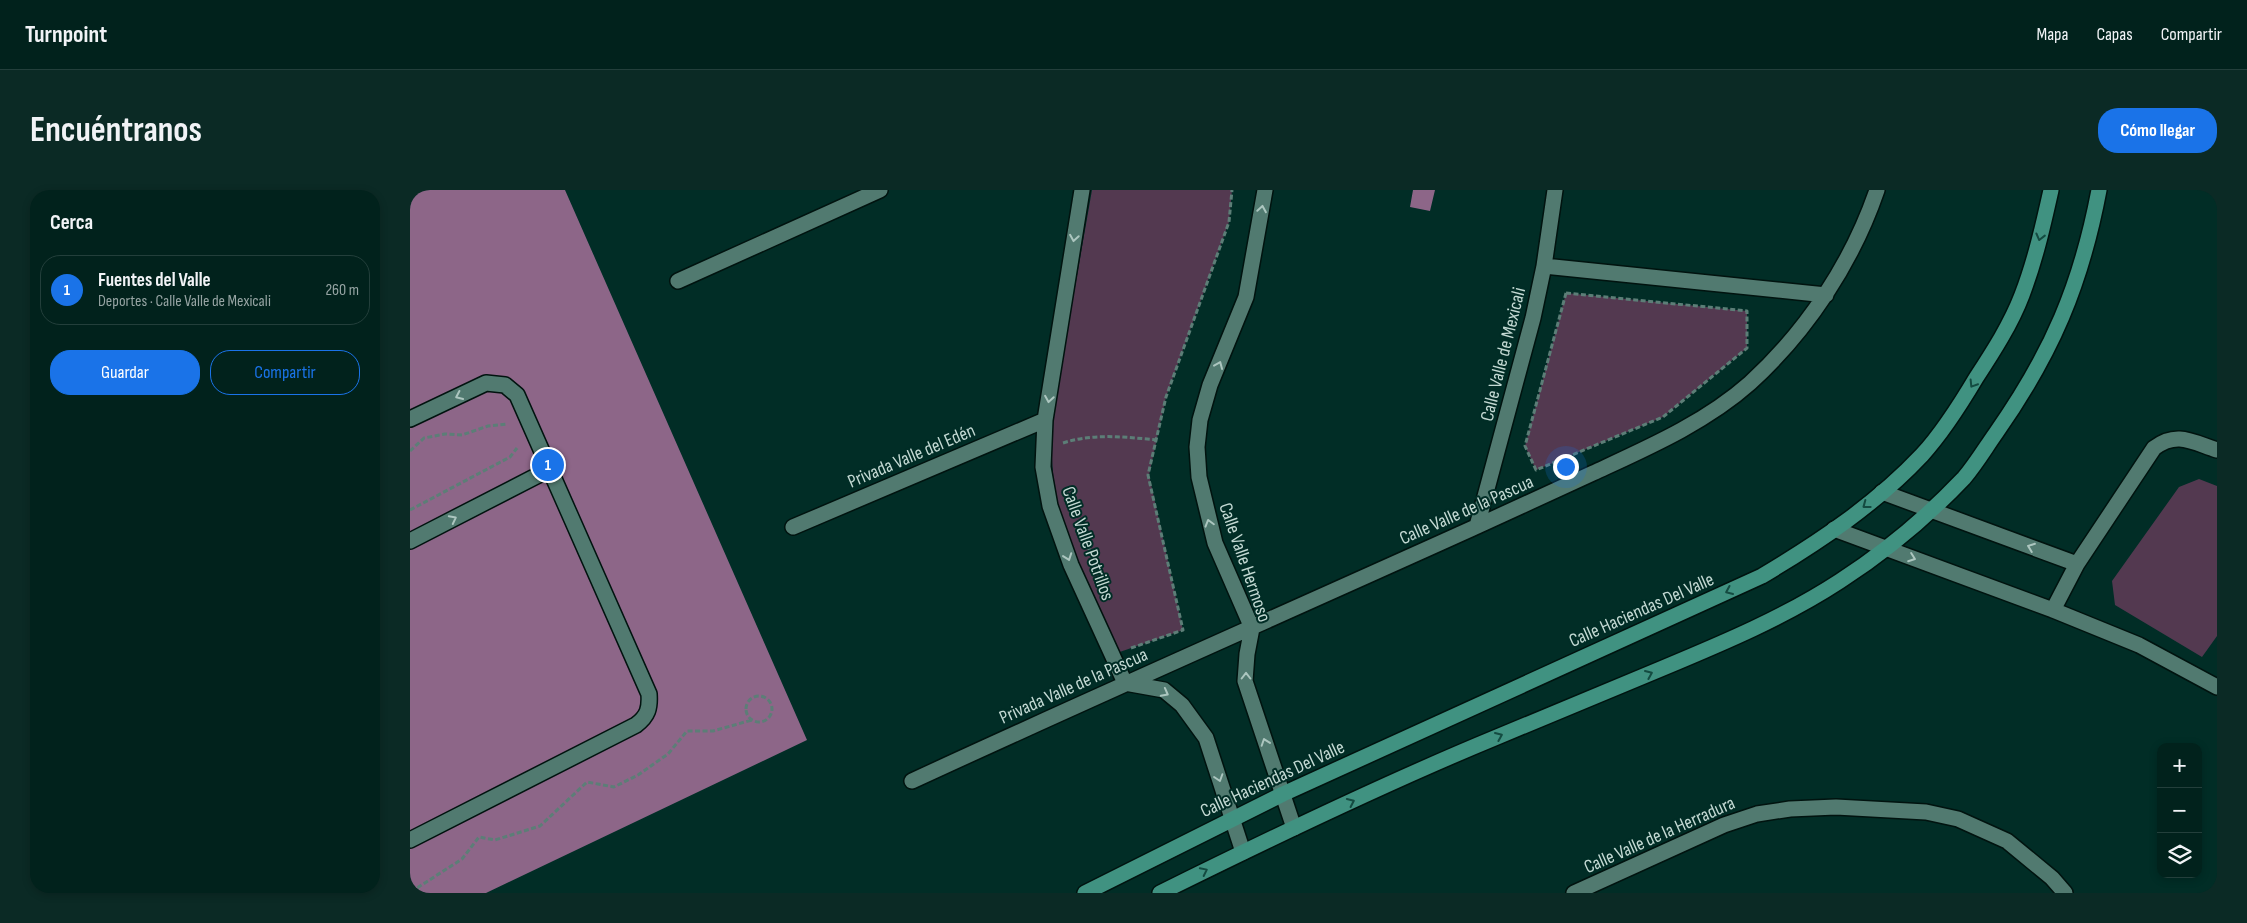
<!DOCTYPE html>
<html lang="es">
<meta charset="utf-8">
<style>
body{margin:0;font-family:"Sofia Sans Condensed",sans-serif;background:#0b2a25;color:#f1f3f6}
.controls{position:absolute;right:15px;bottom:15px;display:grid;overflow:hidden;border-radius:10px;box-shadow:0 2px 8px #0003}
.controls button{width:45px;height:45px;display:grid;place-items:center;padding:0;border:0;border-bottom:1px solid #233f3b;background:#01221c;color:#f1f3f6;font:25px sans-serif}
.you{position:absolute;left:1155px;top:276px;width:18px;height:18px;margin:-12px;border:4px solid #fff;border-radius:50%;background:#1a73e8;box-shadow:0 0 0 8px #1a73e833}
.badge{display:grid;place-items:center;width:32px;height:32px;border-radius:50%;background:#1a73e8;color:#fff;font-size:16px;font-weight:700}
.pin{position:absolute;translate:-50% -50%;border:2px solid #fff;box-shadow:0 1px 5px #0006}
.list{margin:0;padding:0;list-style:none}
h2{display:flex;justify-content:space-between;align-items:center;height:65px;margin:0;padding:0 20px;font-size:21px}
h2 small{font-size:16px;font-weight:400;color:#96a4a3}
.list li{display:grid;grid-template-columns:32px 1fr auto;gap:15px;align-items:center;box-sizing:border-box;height:70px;margin:0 10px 10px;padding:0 10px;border:1px solid #233f3b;border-radius:20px}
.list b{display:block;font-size:19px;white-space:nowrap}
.list p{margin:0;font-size:16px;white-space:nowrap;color:#96a4a3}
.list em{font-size:16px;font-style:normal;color:#96a4a3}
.actions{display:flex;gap:10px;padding:15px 20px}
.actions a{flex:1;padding:11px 0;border:1px solid #1a73e8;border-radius:20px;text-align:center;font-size:18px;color:#1a73e8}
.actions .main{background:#1a73e8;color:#fff}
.icon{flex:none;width:28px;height:28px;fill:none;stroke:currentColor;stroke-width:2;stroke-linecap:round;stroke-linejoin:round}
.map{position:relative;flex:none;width:1807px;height:703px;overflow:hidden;border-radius:20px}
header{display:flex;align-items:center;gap:30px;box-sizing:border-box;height:70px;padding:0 25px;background:#01221c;border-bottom:1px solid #233f3b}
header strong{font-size:24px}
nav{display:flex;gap:28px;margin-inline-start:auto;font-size:18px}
.intro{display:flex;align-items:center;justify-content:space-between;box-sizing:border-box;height:120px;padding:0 30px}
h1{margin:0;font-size:35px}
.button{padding:12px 22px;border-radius:20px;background:#1a73e8;color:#fff;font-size:18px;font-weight:700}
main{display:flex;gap:30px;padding:0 30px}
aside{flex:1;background:#01221c;border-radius:20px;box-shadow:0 2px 8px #0003}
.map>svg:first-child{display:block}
.green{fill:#533950}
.water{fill:#8d6688}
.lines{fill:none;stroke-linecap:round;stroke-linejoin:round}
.minor-casing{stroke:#01130f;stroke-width:18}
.major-casing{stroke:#01130f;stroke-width:18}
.path{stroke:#5c7e77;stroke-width:3;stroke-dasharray:5 2.5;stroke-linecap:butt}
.minor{stroke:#517a70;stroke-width:15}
.major{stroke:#409281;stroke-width:15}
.oneway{stroke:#acc6bf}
.oneway2{stroke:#144b41}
.labels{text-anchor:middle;stroke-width:4;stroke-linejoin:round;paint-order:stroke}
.street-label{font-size:19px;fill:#c3d9d3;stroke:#012d26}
</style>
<header>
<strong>Turnpoint</strong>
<nav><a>Mapa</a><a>Capas</a><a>Compartir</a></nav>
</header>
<div class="intro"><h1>Encuéntranos</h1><a class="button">Cómo llegar</a></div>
<main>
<aside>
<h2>Cerca<small></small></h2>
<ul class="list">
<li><span class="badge">1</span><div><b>Fuentes del Valle</b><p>Deportes · Calle Valle de Mexicali</p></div><em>260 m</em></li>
</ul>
<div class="actions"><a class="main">Guardar</a><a>Compartir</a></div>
</aside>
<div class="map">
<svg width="1807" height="703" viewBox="0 0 1807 703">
<rect width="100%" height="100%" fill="#012d26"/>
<path class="green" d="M682 0H822L819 32 756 207 739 285 773 440 704 464 646 325 640 240Z
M1156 103 1337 121V158L1253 227 1126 280 1115 256Z
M1789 289 1807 296V446L1792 467 1705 415 1702 391 1769 297Z"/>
<path class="water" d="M0 0H155L397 550 76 703H0Z
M1003 0H1025L1020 21 1000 17Z"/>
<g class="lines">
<defs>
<path id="minor" d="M672 0 635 230 633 277 640 316 661 375 715 493 754 500 772 515 796 548 833 662
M855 0 836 107 800 195 790 230 787 257 789 287 805 353 842 438 837 464 835 491 884 638
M1134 76 1416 105
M268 91 470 0
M0 229 76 193 95 195 107 205 239 504C240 518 238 526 226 535L0 650
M1472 302 1667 374
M1067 336 1123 128 1134 76 1145 0
M383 337 635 230
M1424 339 1643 420 1729 455 1807 497
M0 351 140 279
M1643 420 1667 374 1744 258C1767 241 1782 252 1807 260
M502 591C688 505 875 423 1061 339 1102 320 1143 301 1183 283 1237 258 1295 233 1340 193 1397 141 1442 73 1467 0
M1164 703 1314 635 1347 624 1380 619 1426 617 1516 622 1548 629 1597 651 1642 688 1655 703"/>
<path id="major" d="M675 703 873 604 1352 386C1409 352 1466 314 1512 265 1533 242 1550 215 1566 188 1583 162 1601 134 1612 105 1625 71 1633 36 1641 0
M750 703C861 648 973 594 1087 547 1142 524 1197 501 1253 478 1313 453 1375 427 1430 391 1475 362 1517 327 1554 288 1566 274 1576 257 1586 243 1642 163 1671 95 1689 0"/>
</defs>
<use href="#minor" class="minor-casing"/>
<use href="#major" class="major-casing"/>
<path class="path" d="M1156 103 1337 121V158L1253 227 1126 280 1115 256Z
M653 253C684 243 715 247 747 250
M0 261 14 248 35 244 52 245 78 236 97 234
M0 320 100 267 107 258
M678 358 688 368 690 385
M721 458 773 440 738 285 756 207 819 32 822 0
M336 519a13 13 0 1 1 26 0a13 13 0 1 1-26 0Z
M0 699 7 698 52 669 69 647 85 650 130 636 177 592 204 597 228 585 258 564 277 541H303L342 530"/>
<use href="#minor" class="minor"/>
<use href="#major" class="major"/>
</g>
<defs><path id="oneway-chevron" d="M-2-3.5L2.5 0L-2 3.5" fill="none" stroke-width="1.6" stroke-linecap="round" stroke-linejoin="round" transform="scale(1.25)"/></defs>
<g class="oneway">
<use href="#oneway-chevron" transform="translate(852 19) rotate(-81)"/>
<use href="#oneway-chevron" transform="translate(664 48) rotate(99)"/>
<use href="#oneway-chevron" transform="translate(809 175) rotate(-67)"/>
<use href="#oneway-chevron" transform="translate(49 206) rotate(155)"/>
<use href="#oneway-chevron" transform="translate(639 209) rotate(99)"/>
<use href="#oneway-chevron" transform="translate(43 329) rotate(-27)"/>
<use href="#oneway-chevron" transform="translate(799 333) rotate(-106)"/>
<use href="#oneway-chevron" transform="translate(1621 357) rotate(-159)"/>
<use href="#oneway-chevron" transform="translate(658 367) rotate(70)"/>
<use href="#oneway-chevron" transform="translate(1502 368) rotate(20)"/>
<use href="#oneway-chevron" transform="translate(836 486) rotate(-90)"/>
<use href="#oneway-chevron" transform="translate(755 503) rotate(28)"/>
<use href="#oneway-chevron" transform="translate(855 552) rotate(-109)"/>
<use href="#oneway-chevron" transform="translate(809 588) rotate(72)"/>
</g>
<g class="oneway2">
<use href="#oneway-chevron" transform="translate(1630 47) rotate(104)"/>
<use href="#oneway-chevron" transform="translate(1563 194) rotate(122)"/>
<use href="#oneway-chevron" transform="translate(1456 315) rotate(143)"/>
<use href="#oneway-chevron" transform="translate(1319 401) rotate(156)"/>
<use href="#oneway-chevron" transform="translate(1239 484) rotate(-23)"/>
<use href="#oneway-chevron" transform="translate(1089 546) rotate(-23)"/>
<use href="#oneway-chevron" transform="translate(941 612) rotate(-25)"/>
<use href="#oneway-chevron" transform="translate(794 681) rotate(-26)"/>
</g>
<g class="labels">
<g class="street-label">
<text transform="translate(1092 164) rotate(-76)" y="7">Calle Valle de Mexicali</text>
<text transform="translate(501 265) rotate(-23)" y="7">Privada Valle del Edén</text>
<text transform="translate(1056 319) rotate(-24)" y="7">Calle Valle de la Pascua</text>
<text transform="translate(679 353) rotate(70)" y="7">Calle Valle Potrillos</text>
<text transform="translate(836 372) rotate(71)" y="7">Calle Valle Hermoso</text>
<text transform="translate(1231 419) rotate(-24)" y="7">Calle Haciendas Del Valle</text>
<text transform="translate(663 495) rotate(-24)" y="7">Privada Valle de la Pascua</text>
<text transform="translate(862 588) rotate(-25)" y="7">Calle Haciendas Del Valle</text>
<text transform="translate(1249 644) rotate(-24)" y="7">Calle Valle de la Herradura</text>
</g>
</g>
</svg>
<div class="controls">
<button>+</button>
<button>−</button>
<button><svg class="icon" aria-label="layers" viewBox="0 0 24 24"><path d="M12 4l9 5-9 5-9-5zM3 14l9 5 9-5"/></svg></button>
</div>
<div class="you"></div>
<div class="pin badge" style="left:138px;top:275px">1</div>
</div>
</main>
